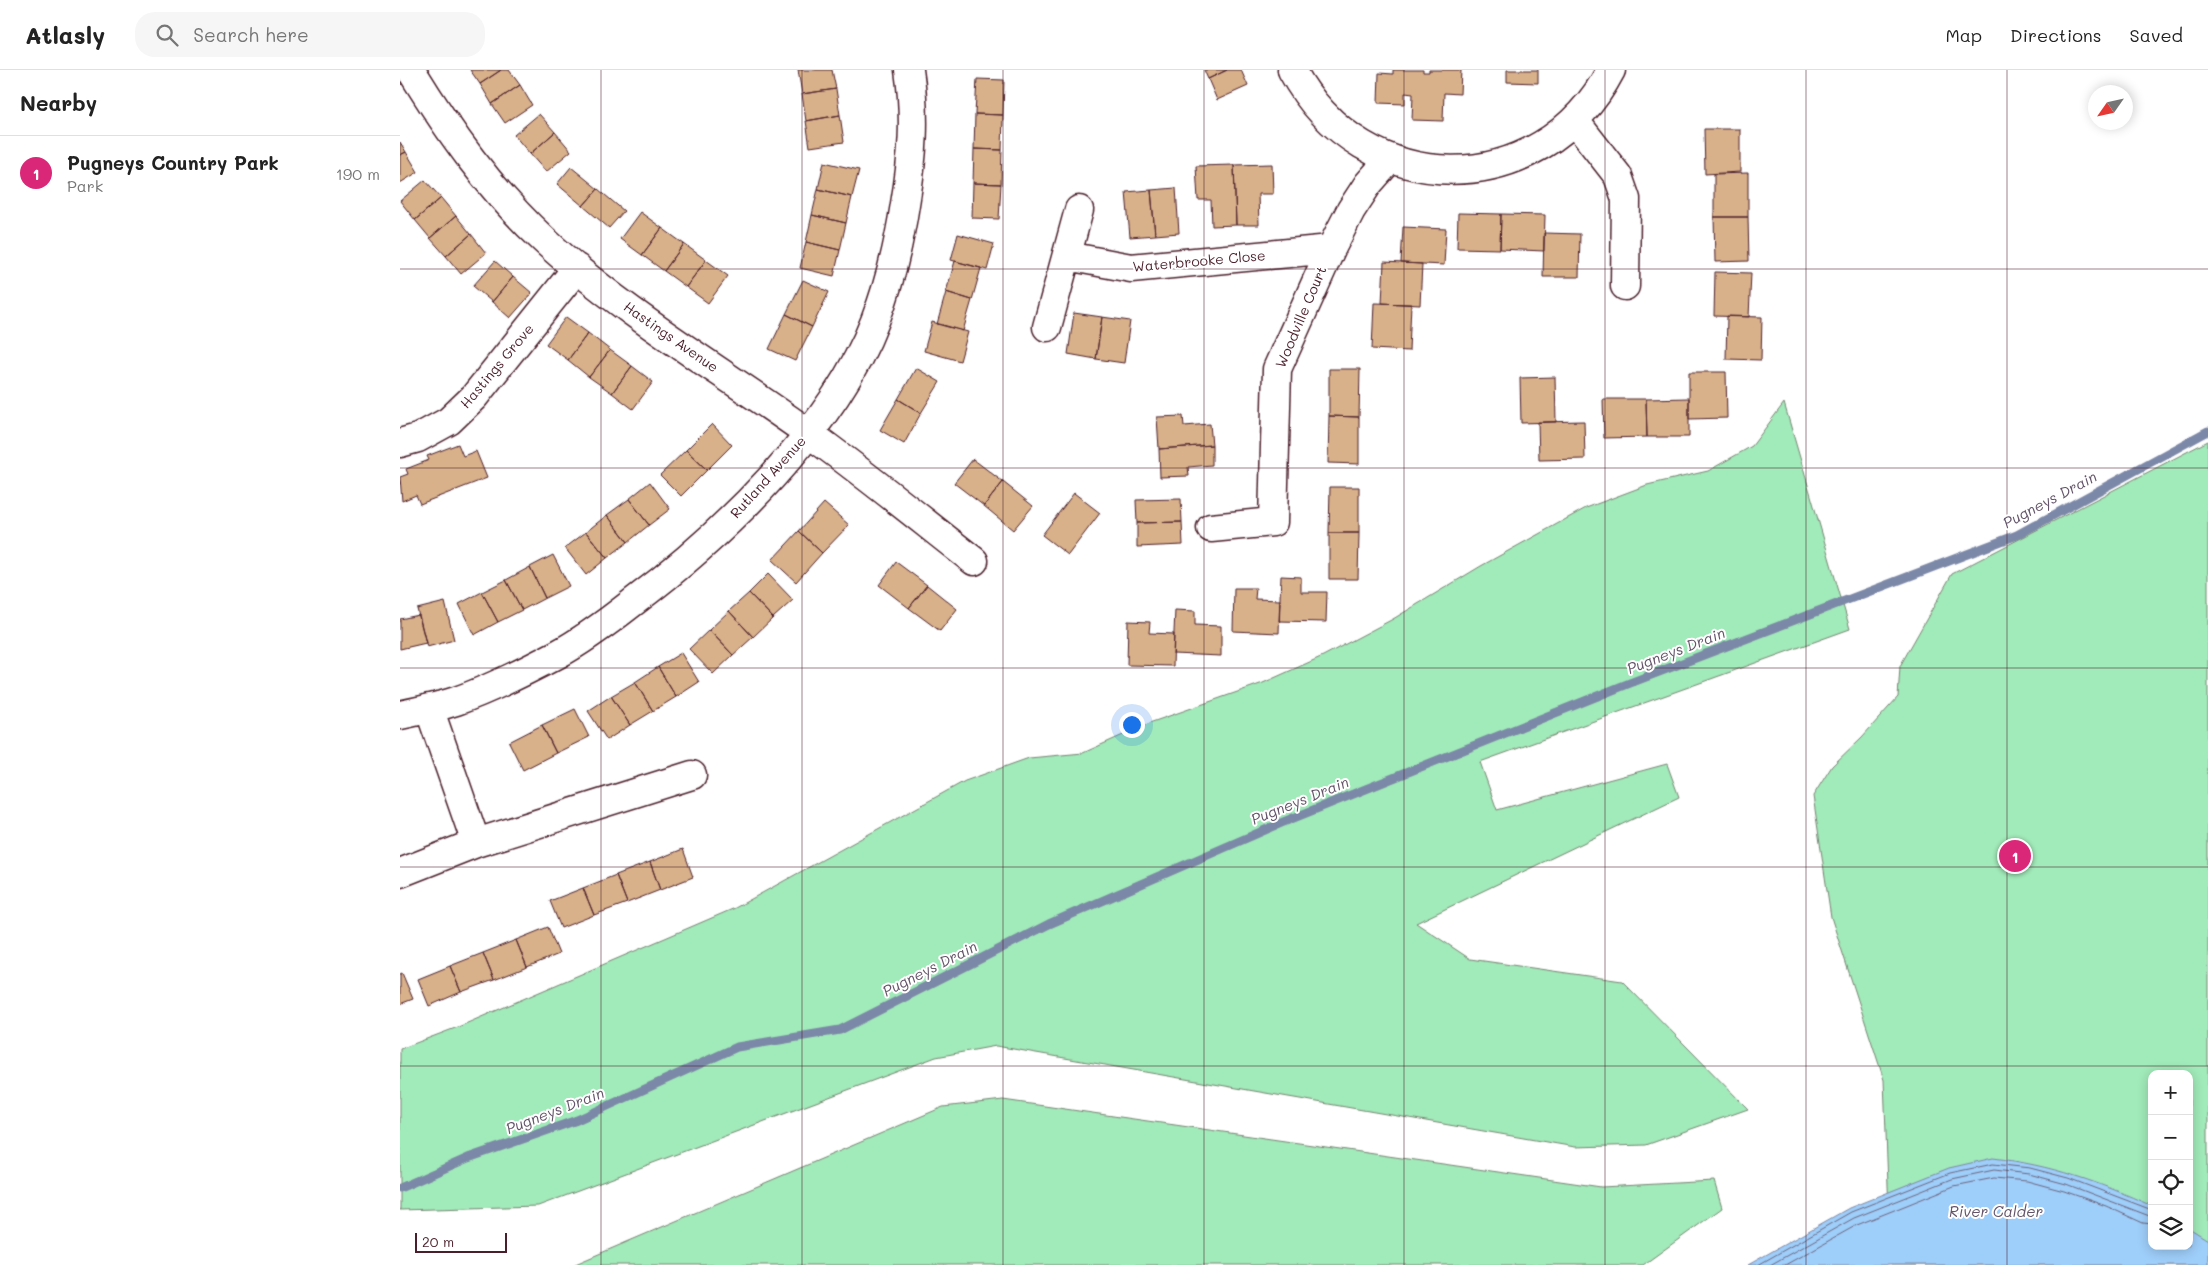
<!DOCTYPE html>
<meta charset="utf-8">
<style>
body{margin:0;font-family:Mali,sans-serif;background:#f6f6f6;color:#222}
.controls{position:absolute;right:15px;bottom:15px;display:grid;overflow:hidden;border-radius:10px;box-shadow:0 2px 12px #0003}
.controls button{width:45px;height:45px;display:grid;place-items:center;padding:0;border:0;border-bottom:1px solid #e0e0e0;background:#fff;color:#222;font:25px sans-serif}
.compass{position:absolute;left:1688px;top:15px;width:45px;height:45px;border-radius:50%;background:#fff;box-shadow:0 2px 12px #0003;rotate:236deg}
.scale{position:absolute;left:15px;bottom:12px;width:92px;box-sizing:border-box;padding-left:5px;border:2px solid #4a1f2b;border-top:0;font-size:14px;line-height:18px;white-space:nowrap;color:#4a1f2b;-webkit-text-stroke:4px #fff;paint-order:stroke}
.you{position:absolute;left:731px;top:654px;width:18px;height:18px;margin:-12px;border:4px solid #fff;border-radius:50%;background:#1a73e8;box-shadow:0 0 0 8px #1a73e833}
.badge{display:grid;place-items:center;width:32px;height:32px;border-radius:50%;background:#db2777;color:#fff;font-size:16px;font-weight:700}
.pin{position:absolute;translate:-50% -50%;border:2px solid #fff;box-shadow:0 1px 5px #0006}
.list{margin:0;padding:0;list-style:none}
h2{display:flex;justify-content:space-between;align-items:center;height:65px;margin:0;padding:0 20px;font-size:21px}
h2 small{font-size:16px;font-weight:400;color:#767676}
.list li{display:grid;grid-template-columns:32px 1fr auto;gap:15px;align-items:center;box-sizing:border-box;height:75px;padding:0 20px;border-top:1px solid #e0e0e0}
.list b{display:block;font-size:19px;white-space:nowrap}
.list p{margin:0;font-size:16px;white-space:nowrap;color:#767676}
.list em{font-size:16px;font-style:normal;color:#767676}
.icon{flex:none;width:28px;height:28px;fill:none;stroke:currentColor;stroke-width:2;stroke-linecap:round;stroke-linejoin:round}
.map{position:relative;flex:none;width:1808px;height:1195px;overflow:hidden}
header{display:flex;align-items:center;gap:30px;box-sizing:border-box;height:70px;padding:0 25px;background:#fff;border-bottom:1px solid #e0e0e0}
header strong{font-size:24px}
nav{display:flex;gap:28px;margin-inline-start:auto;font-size:18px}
.search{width:350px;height:45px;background:#f6f6f6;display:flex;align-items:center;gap:12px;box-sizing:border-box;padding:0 18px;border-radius:20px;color:#767676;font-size:19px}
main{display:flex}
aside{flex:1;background:#fff}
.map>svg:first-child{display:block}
.green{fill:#a1eab9;stroke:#768472;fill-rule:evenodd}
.water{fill:#9ecefa;stroke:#7c88a7}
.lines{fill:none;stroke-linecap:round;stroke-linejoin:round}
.shore{stroke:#6c657e;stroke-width:1}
.stream{stroke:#7c88a7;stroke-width:9}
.building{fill:#d8b089;stroke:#4a1f2b}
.minor-casing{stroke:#4a1f2b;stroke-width:31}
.minor{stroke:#fff;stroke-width:28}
.grid{fill:none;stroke:#4a1f2b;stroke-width:1;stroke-opacity:0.55}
.labels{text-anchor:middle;stroke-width:4;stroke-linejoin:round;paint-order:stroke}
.street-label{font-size:14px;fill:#4a1f2b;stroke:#fff}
.water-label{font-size:15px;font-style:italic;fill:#635469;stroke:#fff}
</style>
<header>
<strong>Atlasly</strong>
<div class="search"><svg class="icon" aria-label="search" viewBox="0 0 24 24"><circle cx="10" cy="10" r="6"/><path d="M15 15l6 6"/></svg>Search here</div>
<nav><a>Map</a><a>Directions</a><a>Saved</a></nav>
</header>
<main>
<aside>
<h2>Nearby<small></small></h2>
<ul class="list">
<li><span class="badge">1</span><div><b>Pugneys Country Park</b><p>Park</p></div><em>190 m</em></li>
</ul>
</aside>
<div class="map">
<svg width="1808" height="1195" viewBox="0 0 1808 1195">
<rect width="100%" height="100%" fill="#fff"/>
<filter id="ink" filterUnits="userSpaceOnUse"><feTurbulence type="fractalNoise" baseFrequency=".02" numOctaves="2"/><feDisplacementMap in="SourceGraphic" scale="10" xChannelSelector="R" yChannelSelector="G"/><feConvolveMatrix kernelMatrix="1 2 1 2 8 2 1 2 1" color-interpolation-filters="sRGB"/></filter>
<g filter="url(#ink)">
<path class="green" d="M1384 333 1450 559 1080 692 1097 740 1267 694 1279 727 1016 853 1070 889 1222 911 1348 1039 1246 1075 1175 1077 596 976 536 987 138 1136 0 1140V979L58 957 335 838 565 711 629 688 683 683 752 652 863 613 923 586 993 549 1081 496 1186 438 1247 415 1308 401 1352 376Z
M1808 371V1195H1491L1484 1010 1431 847 1413 726 1432 696 1462 667 1498 627 1500 596 1552 504ZM1752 1004H1789V1176H1752Z
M603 1030 1201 1117 1314 1111 1322 1138 1243 1195H173L543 1037Z"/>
<path class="water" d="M1593 1088C1651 1095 1699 1112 1752 1136V1176H1789V1158L1808 1170V1195H1348L1449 1138 1549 1098Z"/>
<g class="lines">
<path class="shore" d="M1358 1195 1451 1142 1550 1103 1593 1094 1630 1098 1668 1108 1752 1140
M1370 1195 1454 1148 1552 1109 1594 1100 1629 1104 1666 1114 1752 1147
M1385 1195 1457 1155 1554 1116 1594 1108 1627 1111 1664 1121 1706 1136 1743 1153 1752 1154"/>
<path class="stream" d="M0 1118 68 1088 177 1050 337 977 440 960 649 854 881 753 1230 613 1617 465 1808 361"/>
</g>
<path class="building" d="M70 0H101L80 14Z
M101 0H109L120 15 92 34 80 14Z
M398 0H432L436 19 402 24Z
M804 0H827L808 9Z
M827 0H841L848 16 817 30 808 9Z
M993 0H1023V2H1029V0H1061L1060 24 1044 23 1043 51 1012 50 1013 24 1005 23V34L978 33 979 3 993 4Z
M1107 0H1138V13L1107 12Z
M577 9 604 10 603 45 575 44Z
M120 15 132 35 105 53 92 34Z
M436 19 440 45 406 51 402 24Z
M139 44 155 62 130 84 114 65Z
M575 44 603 45 602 80 574 79Z
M440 45 444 72 410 77 406 51Z
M1304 59H1340V102L1305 104Z
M155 62 171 81 146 102 130 84Z
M0 72 6 82 0 85Z
M574 79 602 80 601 114 573 113Z
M6 82 18 102 0 113V85Z
M424 92 459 100 452 127 418 119Z
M872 94 873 124H858L859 155H836L834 95Z
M834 95 836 155 812 156 811 130H798L796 96Z
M171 97 198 119 183 136 157 114Z
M1348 103V147H1314V104Z
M25 110 41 128 15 150 0 131Z
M573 113 601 114 599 149 572 148Z
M776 118 779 163 755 165 751 120Z
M198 119 224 141 209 158 183 136Z
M418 119 452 127 446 153 412 145Z
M751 120 755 165 730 167 726 122Z
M41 128 56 146 30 168 15 150Z
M240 142 262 158 242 185 220 169Z
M1058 143 1101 144 1100 179 1057 178Z
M1101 144 1145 145 1144 181 1100 179Z
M412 145 446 153 440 180 406 172Z
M56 146 71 164 46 186 30 168Z
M1314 147H1348L1349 191 1315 192Z
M1003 157 1046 159 1044 195 1001 193Z
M262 158 284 174 264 201 242 185Z
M1144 163 1180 164 1179 207H1143Z
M71 164 86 183 61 204 46 186Z
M558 164 594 174 587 200 551 190Z
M406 172 440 180 434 206 400 198Z
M284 174 306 190 286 217 264 201Z
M306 190 328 206 308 233 286 217Z
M95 191 113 207 92 232 73 216Z
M555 191 581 198 572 230 546 222Z
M984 192 1022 194 1020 235 982 233Z
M1315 202 1351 203 1349 247 1314 246Z
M113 207 132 223 110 248 92 232Z
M403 210 429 222 412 257 386 244Z
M546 222 572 230 563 261 537 254Z
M974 233 1011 234 1009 281 972 279Z
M674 243 702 247 696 289 668 284Z
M386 244 412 257 395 291 369 279Z
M1327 246 1362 247 1361 290 1326 289Z
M166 247 188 263 168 290 146 274Z
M702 247 730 251 724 293 696 289Z
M532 252 568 262 560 291 524 281Z
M188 263 210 280 189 307 168 290Z
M210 280 232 296 212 323 189 307Z
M232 296 253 312 233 339 212 323Z
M516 298 540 312 521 343 498 329Z
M929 299H960L959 347 929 346Z
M1289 302H1326L1327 348 1289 349Z
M1155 307 1156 352 1121 353 1120 308Z
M1289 328V367H1247L1246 329Z
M498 329 521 343 504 374 480 360Z
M1203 329H1246L1247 367 1204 368Z
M783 346 784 356 810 354 812 375 759 379 757 347Z
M929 346 959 347V394L928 393Z
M1184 351 1185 389 1139 390 1138 352Z
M312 354 332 375 307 400 286 380Z
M58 374 63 386 76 381 87 408 20 434 16 425 2 431 0 407 8 404 6 399 29 390 27 386Z
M812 375V395L788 397 789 406 760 407 759 379Z
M286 380 307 400 281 426 260 405Z
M573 389 603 412 584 436 554 413Z
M250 412 270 439 249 455 229 429Z
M603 412 633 436 613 460 584 436Z
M930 417H959V463H929Z
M674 423 700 443 668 485 642 465Z
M229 429 249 455 228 472 207 445Z
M781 429 782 452 737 453 736 430Z
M424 433 449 455 422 483 399 461Z
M207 445 228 472 207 488 186 462Z
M782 452 783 475 737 477V453Z
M399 461 422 483 396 512 372 490Z
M186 462 207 488 186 505 165 478Z
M929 463H959L958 509H929Z
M153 485 169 516 145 528 130 497Z
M496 492 527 515 509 538 479 515Z
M130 497 145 528 122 540 106 510Z
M368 504 393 530 373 548 349 523Z
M881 506 901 507V522H927L926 552 879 551Z
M106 510 122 540 98 552 82 522Z
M527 515 557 539 540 561 509 538Z
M834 518H856L855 529 880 530 879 563 833 561Z
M82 522 98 552 74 565 59 534Z
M349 523 373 548 353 567 329 541Z
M45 532 54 570 27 577 17 539Z
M775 540 795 541V555L821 556V586L773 584Z
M329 541 353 567 333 585 309 560Z
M19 545 26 573 0 579V549Z
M728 551 750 552 749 563 774 564 773 596 727 595Z
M309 560 333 585 313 604 289 579Z
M281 583 299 612 276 627 258 597Z
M258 597 276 627 253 641 235 612Z
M235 612 253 641 230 655 211 626Z
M211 626 230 655 207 670 188 641Z
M175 639 189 667 156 683 142 655Z
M142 655 156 683 123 700 109 672Z
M283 779 293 807 260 820 250 792Z
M250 792 260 820 227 833 216 805Z
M216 805 227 833 194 845 183 818Z
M183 818 194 845 161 858 150 831Z
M148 857 159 884 127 897 116 870Z
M116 870 127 897 94 910 83 883Z
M83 883 94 910 61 922 50 896Z
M50 896 61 922 29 936 18 909Z
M2 903 13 929 0 934V904Z"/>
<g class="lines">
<defs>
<path id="minor" d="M11 0C49 62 90 120 144 170 223 243 319 299 407 362 464 403 519 448 574 491
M892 0C963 132 1141 134 1211 0
M1175 51 1218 106 1226 129 1225 216
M667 186 731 198 931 179
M647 257 679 140
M0 373 18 368 49 351 74 327 177 198
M811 458 873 452 877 299 931 179 951 140 968 114 990 89
M29 638 76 773
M0 645C19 641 38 637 56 631 91 619 126 601 158 584 184 570 209 551 232 533 323 465 434 358 475 251 490 213 499 173 505 134 513 87 516 47 509 0
M0 803 76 773 292 705"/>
</defs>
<use href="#minor" class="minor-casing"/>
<use href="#minor" class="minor"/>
</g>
</g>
<path class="grid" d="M201 0V1195M402 0V1195M603 0V1195M804 0V1195M1004 0V1195M1205 0V1195M1406 0V1195M1607 0V1195M0 199H1808M0 398H1808M0 598H1808M0 797H1808M0 996H1808"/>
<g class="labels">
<g class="street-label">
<text transform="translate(799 191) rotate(-5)" y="5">Waterbrooke Close</text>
<text transform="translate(901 247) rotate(-67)" y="5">Woodville Court</text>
<text transform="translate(271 267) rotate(35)" y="5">Hastings Avenue</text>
<text transform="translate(97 296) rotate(-50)" y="5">Hastings Grove</text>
<text transform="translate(368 407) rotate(-48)" y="5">Rutland Avenue</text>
</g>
<g class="water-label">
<text transform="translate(1650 430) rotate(-28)" y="5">Pugneys Drain</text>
<text transform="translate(1276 581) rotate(-21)" y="5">Pugneys Drain</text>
<text transform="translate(900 731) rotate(-22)" y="5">Pugneys Drain</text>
<text transform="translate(530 899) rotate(-27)" y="5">Pugneys Drain</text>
<text transform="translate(155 1041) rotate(-21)" y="5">Pugneys Drain</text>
<text x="1596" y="1147">River Calder</text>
</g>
</g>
</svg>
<div class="controls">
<button>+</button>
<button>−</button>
<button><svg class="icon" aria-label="locate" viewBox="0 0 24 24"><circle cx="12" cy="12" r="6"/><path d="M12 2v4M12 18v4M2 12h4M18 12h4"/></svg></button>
<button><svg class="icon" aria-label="layers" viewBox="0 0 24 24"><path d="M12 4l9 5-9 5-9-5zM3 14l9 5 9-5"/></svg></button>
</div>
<svg class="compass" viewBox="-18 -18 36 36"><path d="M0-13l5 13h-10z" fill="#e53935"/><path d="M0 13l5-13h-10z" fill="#767676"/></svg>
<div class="scale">20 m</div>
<div class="you"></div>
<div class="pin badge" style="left:1615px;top:786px">1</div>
</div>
</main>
